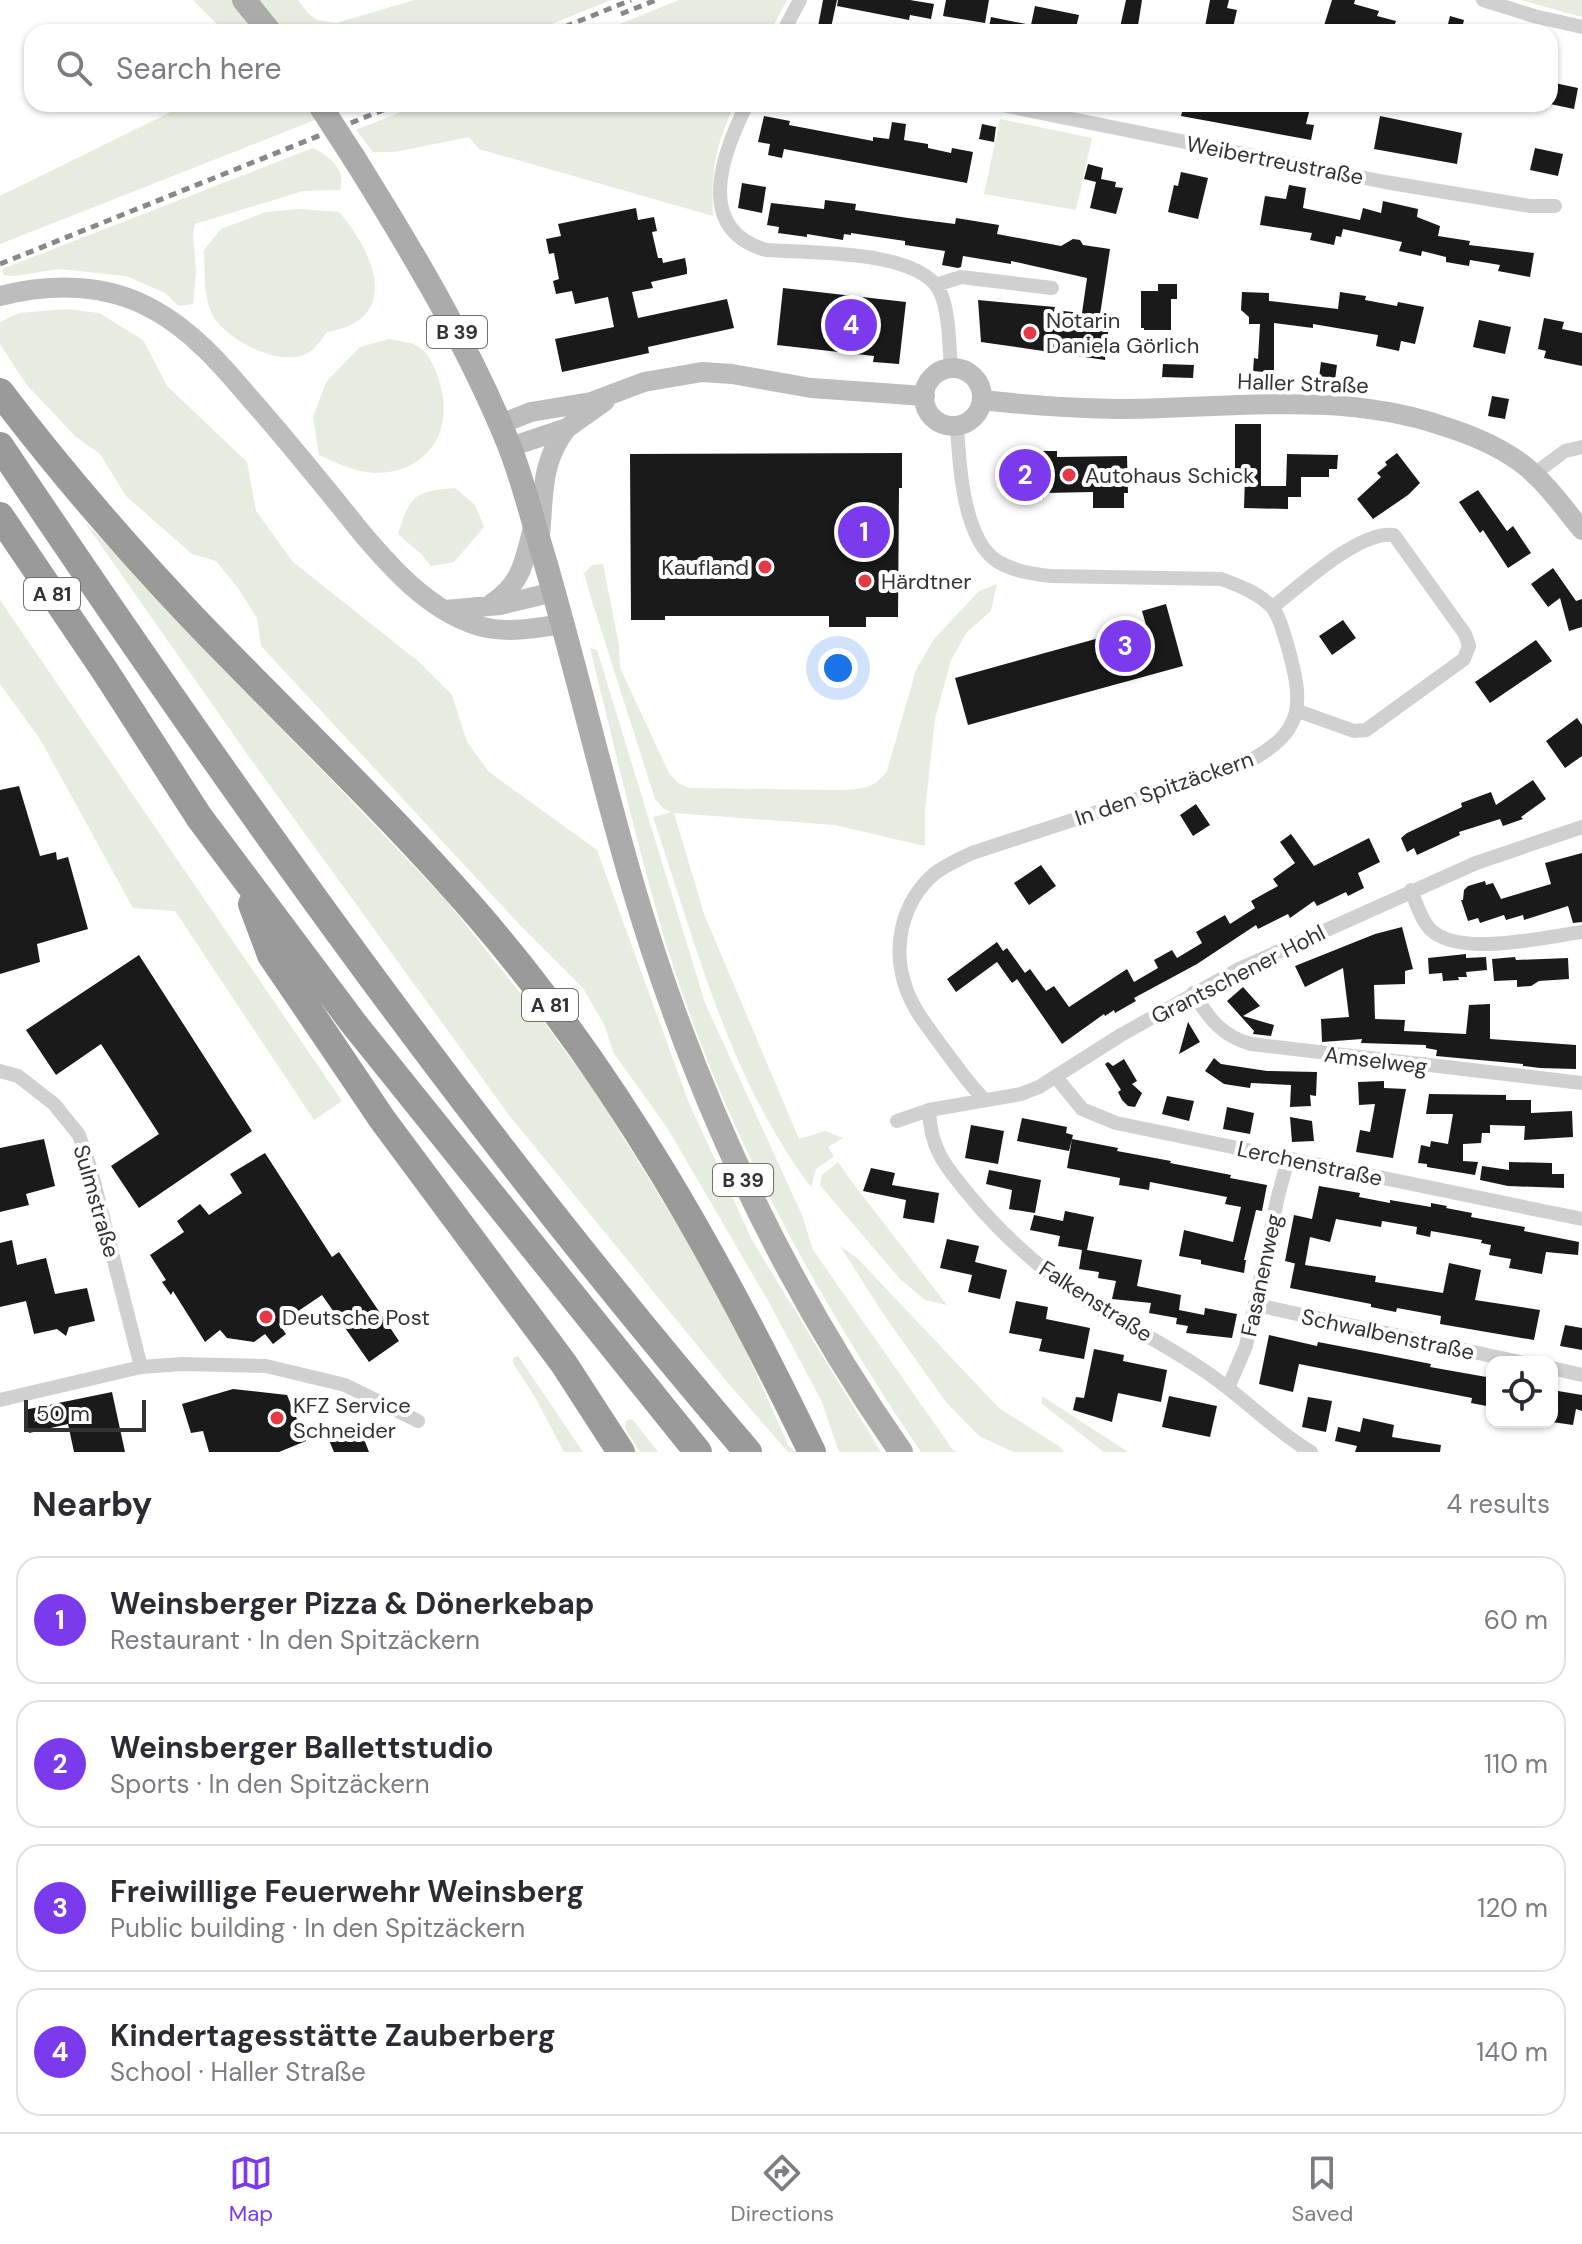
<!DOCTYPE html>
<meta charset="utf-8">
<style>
body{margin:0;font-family:"DM Sans",sans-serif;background:#f2f2f3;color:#2b2b33}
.controls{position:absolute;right:24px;bottom:24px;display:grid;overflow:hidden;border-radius:16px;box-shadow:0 2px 6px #0004}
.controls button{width:72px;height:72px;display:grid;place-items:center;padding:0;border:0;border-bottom:2px solid #e1e1e2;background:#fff;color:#2b2b33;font:40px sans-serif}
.scale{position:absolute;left:24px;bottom:20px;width:122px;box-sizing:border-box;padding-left:8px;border:4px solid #333;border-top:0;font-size:22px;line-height:28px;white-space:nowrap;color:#333;-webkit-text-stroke:6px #fff;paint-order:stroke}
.you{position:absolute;left:838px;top:668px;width:28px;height:28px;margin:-20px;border:6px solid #fff;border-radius:50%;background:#1a73e8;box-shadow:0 0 0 12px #1a73e833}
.badge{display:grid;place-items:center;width:52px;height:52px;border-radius:50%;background:#7c3aed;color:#fff;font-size:26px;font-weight:700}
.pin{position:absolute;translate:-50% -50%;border:4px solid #fff;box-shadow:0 2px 8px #0006}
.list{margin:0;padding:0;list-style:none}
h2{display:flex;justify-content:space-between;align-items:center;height:104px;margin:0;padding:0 32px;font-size:34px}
h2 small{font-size:26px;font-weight:400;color:#7c7c81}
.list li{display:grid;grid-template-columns:52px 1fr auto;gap:24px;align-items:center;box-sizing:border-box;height:128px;margin:0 16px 16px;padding:0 16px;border:2px solid #e1e1e2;border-radius:24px}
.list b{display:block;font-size:30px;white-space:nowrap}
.list p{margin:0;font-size:26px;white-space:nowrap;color:#7c7c81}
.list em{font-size:26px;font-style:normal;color:#7c7c81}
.icon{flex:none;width:44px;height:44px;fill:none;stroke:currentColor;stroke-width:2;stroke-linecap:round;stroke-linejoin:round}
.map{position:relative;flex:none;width:1582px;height:1452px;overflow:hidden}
.search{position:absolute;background:#fff;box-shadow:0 2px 6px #0004;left:24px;right:24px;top:24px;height:88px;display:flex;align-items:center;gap:20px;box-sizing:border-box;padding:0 28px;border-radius:24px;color:#7c7c81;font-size:30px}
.sheet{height:680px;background:#fff}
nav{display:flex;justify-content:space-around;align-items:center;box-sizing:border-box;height:112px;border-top:2px solid #e1e1e2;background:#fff;font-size:22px;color:#7c7c81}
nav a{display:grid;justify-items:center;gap:4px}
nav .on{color:#7c3aed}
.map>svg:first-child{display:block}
.green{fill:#e6ecdf}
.building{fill:#1a1a1a}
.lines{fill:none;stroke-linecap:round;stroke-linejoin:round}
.street{stroke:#d0d0d0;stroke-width:14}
.secondary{stroke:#bdbdbd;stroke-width:20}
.primary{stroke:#ababab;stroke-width:24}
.highway{stroke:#9a9a9a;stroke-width:28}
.rail{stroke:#888;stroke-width:5;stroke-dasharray:8 6;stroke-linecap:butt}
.primary-bridge{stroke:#ababab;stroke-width:24}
.poi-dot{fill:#e63946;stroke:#fff;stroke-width:3}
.labels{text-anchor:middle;stroke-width:8;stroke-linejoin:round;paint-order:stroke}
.shield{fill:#fff;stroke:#707070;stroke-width:2}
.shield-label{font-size:20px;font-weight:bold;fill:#333}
.street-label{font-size:22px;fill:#333;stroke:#fff}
.poi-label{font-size:22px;fill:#333;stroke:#fff;text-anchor:start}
</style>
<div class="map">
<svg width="1582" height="1452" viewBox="0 0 1582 1452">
<rect width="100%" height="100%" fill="#fff"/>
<path class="green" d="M193 0H298L307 12 317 20 336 23 415 0H611L532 32H225Z
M679 0H787L770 32H600Z
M1520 0H1582V17Z
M187 104H356L0 244V196Z
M421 104H735C715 147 711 169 713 216L479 149 469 137 395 152H373L356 130Z
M1000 119 1092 138 1076 210 984 194Z
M313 148C329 156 347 170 340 190L303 191 195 224 193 234 196 271 193 304 179 306 165 293 126 276 59 269 14 276 4 275 2 269Z
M299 209 339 212C373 251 404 319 327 332 323 338 317 346 311 351 284 371 223 339 211 312 203 294 205 269 204 250L221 229 266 212Z
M67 309 99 313 143 340 167 386 247 462 256 511 293 562 419 662 452 695 467 742 489 772 597 850 689 1103 752 1240 881 1452H839L821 1400 771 1306 668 1129 613 1052 605 1026 583 988 519 924 261 646 257 618 238 588 216 561 192 554 126 496 100 454 75 436 26 384 0 344V322L19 313Z
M389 339C398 341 412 342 419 347 430 354 437 372 440 384 454 431 428 472 377 473 357 473 337 463 319 455L313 417 326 382 360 347Z
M455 488 475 505 484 527 454 562 431 566 421 554 398 534C410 496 414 491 455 488Z
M84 521 446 900 545 1024 596 1093 683 1234 735 1326 788 1445 796 1452H788L728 1383 509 1115 245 751Z
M603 564 619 645 620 668 669 773 678 783 689 788 840 790C862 789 874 789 887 771L916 670 934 639 979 591 997 584 991 611 967 632 951 660 935 719 925 811V846L834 825 674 813 704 914 799 1139 825 1131 843 1138 828 1147 834 1156 816 1169 811 1187C729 1079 696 944 653 817L672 812 664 809 655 799 592 601 584 573 592 565Z
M0 600 342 1101 314 1120 175 911 133 908 40 739 0 684Z
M590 648 597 650 705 1003 802 1215 813 1250 953 1450 958 1452H921C813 1292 720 1122 664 937 636 842 614 744 590 648Z
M838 1162 852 1182 947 1305 925 1300 900 1279 820 1185 822 1175Z
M840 1246 857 1258 999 1408 1060 1447 1064 1452H1014L979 1436 946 1402 884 1315Z
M518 1356 583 1452H564L535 1397 513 1363V1358Z
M1042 1396 1128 1452H1104L1042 1404Z
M630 1419 633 1420 658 1452H640L625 1428 626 1421Z"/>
<path class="building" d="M823 0H837L830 32H817Z
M838 0H910L934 4 931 19 910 15 909 20 837 6Z
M946 0H989L985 23 943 16Z
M1126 0H1142L1137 32H1119Z
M1210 0H1229L1227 8 1237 10 1232 32H1204Z
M1332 0H1355L1354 4 1379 11 1377 16 1396 21 1392 32H1322Z
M1035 6 1079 15 1075 32H988L991 17 1031 25Z
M1450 16 1464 20 1461 32H1446Z
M1550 82 1578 88 1574 109 1550 104Z
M1184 104H1212L1239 108 1240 104H1261L1309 112 1306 124 1314 125 1311 140 1181 116Z
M764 116 790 121 789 125 873 141V137L889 139 892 122 906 124 904 140 928 144V148L951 153 952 148 973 152 967 183 784 149 782 158 768 155 770 144 758 142Z
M1380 116 1462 133 1457 164 1374 149Z
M982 124 996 127 994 142 979 139Z
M1535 148 1563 154 1558 176 1530 170Z
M1088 164 1103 168 1101 179 1116 182 1115 187 1123 188 1116 214 1090 208 1096 182 1084 179Z
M1181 172 1208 178 1198 219 1168 212 1174 185 1178 186Z
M742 183 766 187 762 213 738 208Z
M1289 185 1306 188 1303 208 1360 220 1363 208 1381 213 1383 201 1418 209 1417 217 1440 226 1438 236 1470 241 1469 245 1534 253 1530 277 1498 271 1500 265 1470 260 1469 266 1446 262V257L1422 251 1421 256 1399 251 1402 242 1343 229 1341 237 1336 236 1334 245 1310 240 1312 233 1260 225 1265 196 1286 199Z
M825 200 856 204 855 210 908 218 955 224 956 218 999 225 997 234 1061 246 1073 239 1080 240 1083 245 1110 249 1100 315 1110 316 1105 360 981 342 978 300 1055 307 1054 310 1082 313 1087 278 1011 261V264L963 256 961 267 958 268 942 265 945 251 905 245V241L851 233V235L844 234 843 240 807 234V237L778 233 779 227 767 225 771 203 824 209Z
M636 208 638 220 654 217 657 231 652 232 658 258H662L663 263 685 258 687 269V274L651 282 653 288 632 292 638 318 727 299 734 328 648 347 649 353 562 372 555 339 614 327 608 297 575 304 572 291 556 294 553 281 559 279 554 253 549 254 546 239 561 236 558 224Z
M1158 284H1177V299H1171V330H1144V328H1141V291H1158Z
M783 288 906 302 899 364 873 362 874 356 777 345Z
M1242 292 1269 293V301L1338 309 1340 292 1366 296 1365 300 1397 306 1398 302 1424 307 1415 344 1401 341 1399 351 1376 346 1378 335 1313 324V328L1274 323V373L1253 371 1254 358 1258 359 1260 324H1249V317L1241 310Z
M1544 318 1564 322 1562 329 1582 333V366L1544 358 1546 351 1538 349Z
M1479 320 1511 327 1505 354 1473 347Z
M1321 362 1337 365 1335 380 1319 378Z
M1163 364 1194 365 1193 378 1162 377Z
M1492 396 1509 399 1505 419 1488 416Z
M1235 424H1261V486H1286L1287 454 1338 455 1337 469H1329V477H1301V497H1288V509L1244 508 1245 476H1235Z
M1011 451H1057V457L1127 456 1128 493H1124V508H1093V492L1044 493V499H1022V492L1012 493Z
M902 453V488H899L898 617H866V627H829V616H665V620H631L630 454Z
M1397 453 1420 483 1408 495 1373 519 1357 499 1381 477 1377 473 1387 465 1385 462Z
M1478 490 1507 531 1513 526 1531 553 1508 568 1483 530 1480 533 1459 502Z
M1553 568 1576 601 1582 599V627L1569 631 1560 598 1548 607 1531 584Z
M1166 604 1183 666 968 725 955 678 1146 625 1142 611Z
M1343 620 1356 638 1332 655 1319 636Z
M1536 640 1552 661 1490 703 1475 682Z
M1577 718 1582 725V756L1565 768 1546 741Z
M1533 780 1546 799 1521 817 1523 819 1503 826 1500 819 1459 832 1460 835 1417 855 1414 848 1407 852 1401 838 1407 833 1462 807 1461 803 1491 792 1496 805Z
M19 786 40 856 56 852 57 860 68 857 88 929 37 944 40 962 0 974V790Z
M1196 804 1210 825 1193 836 1180 815Z
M1291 834 1314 866 1369 838 1380 862 1358 873 1364 888 1348 896 1346 892 1317 906 1314 901 1290 918 1288 914 1258 929 1256 925 1197 964 1134 998 1136 1001 1115 1013 1114 1010 1105 1016 1104 1014 1062 1044 1017 979 1030 969 1046 991 1054 986 1069 1007 1127 969 1134 982 1158 968 1154 960 1172 950 1177 958 1202 943 1196 932 1213 922 1225 915 1230 924 1255 908 1251 901 1278 886 1273 879 1295 863 1280 842Z
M1582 853V922L1573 923 1568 906 1524 920 1523 915 1506 920 1504 915 1480 923 1478 918 1468 921 1461 900H1463L1464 890 1468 886 1485 881 1486 885 1493 883 1501 899 1551 884 1545 863Z
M1041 865 1056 886 1029 905 1014 883Z
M1402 927 1413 969 1405 971V984L1374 985 1375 1019 1405 1020 1404 1031 1466 1034 1469 1005 1490 1004V1039L1576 1045V1069L1540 1068 1523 1066V1064L1436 1056 1437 1050 1426 1048V1045L1361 1043 1362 1039 1322 1042 1321 1019 1349 1017 1343 968 1305 987 1295 966 1375 934Z
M997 942 1003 951 1007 948 1025 973 1012 983 997 962 956 992 947 979Z
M1466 954V958L1486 957 1487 970 1466 972 1467 977H1458L1459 980 1443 981 1442 973 1429 974 1428 958Z
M139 955 252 1131 139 1208 111 1166 159 1134 101 1044 56 1075 26 1030Z
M1515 957 1516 960 1568 958 1569 979 1539 981 1531 986 1517 987V980L1494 981 1492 959Z
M1243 987 1260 1006 1243 1016 1274 1025 1271 1036 1253 1034 1254 1031 1227 1001Z
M1188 1022 1200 1042 1179 1054Z
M1214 1058 1221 1064 1267 1071 1317 1072 1316 1096 1310 1095 1311 1106 1290 1107 1291 1085 1251 1083 1250 1088 1224 1084 1205 1071Z
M1124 1059 1137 1081 1132 1084 1142 1093 1135 1107 1128 1106 1122 1100 1118 1092 1121 1090 1105 1064 1108 1062 1113 1066Z
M1384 1081V1088L1406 1089 1393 1158 1356 1152 1360 1130 1370 1132 1375 1104 1359 1105 1358 1082Z
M1429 1094 1506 1095V1100H1531V1113L1572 1111 1573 1137 1524 1140 1525 1126 1490 1125V1133H1482L1481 1143 1463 1144V1161L1478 1162 1475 1175 1427 1167V1164L1418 1163 1421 1145 1430 1147 1431 1141 1448 1144 1453 1114H1426Z
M1167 1096 1194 1101 1189 1121 1162 1114Z
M1227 1107 1254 1113 1250 1134 1223 1129Z
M1290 1117 1312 1121 1314 1141 1292 1142Z
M1022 1118 1067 1127 1066 1133 1073 1135 1069 1151 1017 1141Z
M971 1125 1004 1131 998 1164 965 1158Z
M44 1139 55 1186 26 1194 29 1205 0 1212V1148Z
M1072 1139 1118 1148 1117 1151 1171 1161 1170 1163 1231 1175 1230 1178 1267 1185 1262 1211 1256 1210 1244 1260H1246L1244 1273 1201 1264V1260L1179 1256 1184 1230 1233 1242 1241 1207 1225 1204 1227 1197 1150 1182 1149 1190 1119 1185 1120 1178 1067 1168Z
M265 1153 332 1257 339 1252 399 1341 369 1362 322 1295 279 1324 286 1334 273 1344 265 1334 254 1342 227 1338 220 1330 205 1342 173 1291 171 1295 162 1282 166 1280 150 1255 184 1232 177 1221 200 1204 209 1215 242 1193 230 1174Z
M1509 1162 1552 1163V1174H1564V1188L1508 1186 1480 1180 1482 1166 1509 1170Z
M871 1168 895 1173 892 1185 939 1193 934 1223 903 1218 906 1200 863 1191Z
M989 1170 1041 1180 1035 1213 1009 1209 1012 1190 986 1184Z
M1319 1186 1360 1193 1359 1197 1390 1203V1200L1431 1207V1203L1447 1206 1446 1208 1472 1213 1471 1217 1525 1227 1524 1231 1579 1242 1578 1255 1546 1252 1542 1274 1509 1268 1511 1259 1489 1255 1491 1245 1481 1243 1482 1240 1431 1231 1430 1237 1416 1234 1417 1227 1382 1221 1381 1227 1336 1219 1330 1242 1310 1237 1305 1265 1376 1276 1375 1282 1443 1293 1449 1263 1481 1270 1475 1300 1540 1310 1534 1340 1440 1324 1441 1316 1397 1308 1396 1312 1371 1307V1304L1290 1288 1295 1263 1297 1264 1285 1261 1294 1215 1312 1219Z
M1065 1211 1094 1217 1087 1250 1142 1260 1137 1286 1181 1295 1179 1310 1204 1315 1205 1308 1237 1314 1232 1338 1186 1333 1188 1326 1176 1324 1177 1318 1149 1313 1151 1303 1112 1299 1116 1281 1098 1278 1099 1272 1079 1269 1082 1250 1058 1246 1060 1236 1030 1230 1034 1215 1063 1221Z
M947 1239 979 1246 975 1262 1007 1270 1000 1299 968 1292 972 1275 940 1268Z
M12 1240 17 1265 46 1258 55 1294 87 1288 95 1321 69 1327 66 1336 57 1329 34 1334 26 1301 0 1307V1243Z
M1016 1301 1048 1307 1046 1319 1090 1328 1084 1359 1039 1351 1042 1339 1009 1333Z
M1565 1325 1582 1328V1350L1560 1346Z
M1269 1335 1317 1346 1318 1342 1381 1354 1431 1364 1430 1367 1492 1378V1407L1471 1403 1472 1398 1299 1364 1293 1392 1259 1384Z
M1094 1349 1124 1355 1123 1361 1167 1370 1161 1402 1118 1393 1112 1422 1073 1410 1076 1397 1084 1398Z
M233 1389 287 1395 306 1441 279 1452H209L203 1431 191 1433 182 1404Z
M1552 1390 1582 1395V1411L1576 1409 1573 1425 1552 1422Z
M112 1392 125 1452H74L68 1424 29 1433 24 1410Z
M1169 1396 1217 1406 1210 1437 1162 1427Z
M1308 1397 1332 1401 1326 1432 1302 1427Z
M1363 1418 1394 1425 1392 1437 1441 1445 1440 1452H1355L1357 1446 1335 1441 1338 1427 1360 1432Z
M359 1426 369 1452H334L328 1438Z"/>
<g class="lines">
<path class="street" d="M1483 0 1534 16 1582 27
M783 32 800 0
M747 104C723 152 693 229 766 250 809 253 905 250 935 284 950 301 949 346 951 369
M997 104 1385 182 1530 206H1555
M936 285 961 277 1052 288
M957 426C959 463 963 539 997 561 1013 571 1032 574 1051 576L1221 579C1238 585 1256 592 1270 605 1279 613 1283 632 1287 644 1304 704 1306 731 1246 763L972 853C960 859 945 865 934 874 901 903 891 949 907 991 915 1012 930 1030 943 1048 957 1066 968 1084 985 1100
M1534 474 1565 451 1582 447
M1273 607C1300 586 1359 530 1394 535L1465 634 1469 646 1464 659 1366 730 1354 731 1298 711
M1411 890C1416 903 1421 919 1430 929 1458 958 1545 937 1582 932
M1193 993C1209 1018 1221 1036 1251 1044L1582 1083
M0 1071 18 1076 54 1104 79 1135 91 1170 141 1367
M1056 1077 1082 1109 1116 1123 1582 1219
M929 1110C930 1149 946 1167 970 1196 1006 1240 1050 1277 1098 1308 1135 1330 1174 1349 1209 1374 1244 1398 1274 1430 1311 1452
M897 1121 929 1110 1021 1094 1039 1087 1121 1035 1237 970 1476 863 1582 827
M1256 1305 1520 1362
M1552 1368 1582 1375
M1228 1388 1246 1346 1278 1196 1288 1160
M0 1400 141 1367 182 1364 266 1366 345 1385 418 1421"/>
<path class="secondary" d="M0 296C51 283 107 283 154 310 191 330 221 364 248 396 287 440 324 486 361 532 393 570 430 611 479 626 507 634 535 628 563 624
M924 397a29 29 0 1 1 58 0a29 29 0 1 1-58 0Z
M982 400C1026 405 1071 408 1116 409 1226 409 1336 390 1443 426 1472 435 1501 447 1525 466 1547 484 1564 508 1582 530
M500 424 531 412 591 402 644 382 702 372 732 374 811 388 925 396
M510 447 567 428 605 401
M540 536C544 494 540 463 567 428
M491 604C524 582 524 560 534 524
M446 610 500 605 554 592"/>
<path class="primary" d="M244 0 270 32
M354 158C412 251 468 344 509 445 524 483 533 522 545 561 576 668 601 776 632 883 691 1085 780 1279 901 1452"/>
<path class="highway" d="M0 392C60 471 125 546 193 618 288 717 388 811 478 915 617 1076 720 1261 812 1452
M0 446C233 793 475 1134 748 1452
M0 516 105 671 199 817 354 1024 698 1452
M252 904 271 955 318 1024 382 1119 564 1364 621 1452"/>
<path class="rail" d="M621 14 656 0
M552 32 631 0
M0 264 398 104"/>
<path class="primary-bridge" d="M319 104 354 158"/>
</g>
<g class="poi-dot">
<circle cx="1030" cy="333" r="8"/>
<circle cx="1069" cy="475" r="8"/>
<circle cx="765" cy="567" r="8"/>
<circle cx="865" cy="581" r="8"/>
<circle cx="266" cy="1317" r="8"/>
<circle cx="277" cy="1418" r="8"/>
</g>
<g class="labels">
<g class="shield">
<rect x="427" y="316" width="60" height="32" rx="6"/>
<rect x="24" y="578" width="56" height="32" rx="6"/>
<rect x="522" y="989" width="56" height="32" rx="6"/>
<rect x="713" y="1164" width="60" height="32" rx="6"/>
</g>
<g class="shield-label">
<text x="457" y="339">B 39</text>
<text x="52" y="601">A 81</text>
<text x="550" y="1012">A 81</text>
<text x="743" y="1187">B 39</text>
</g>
<g class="street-label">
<text transform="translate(1275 160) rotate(11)" y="8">Weibertreustraße</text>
<text transform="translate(1303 383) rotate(2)" y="8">Haller Straße</text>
<text transform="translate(1164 788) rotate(-19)" y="8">In den Spitzäckern</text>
<text transform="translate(1238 974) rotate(-27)" y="8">Grantschener Hohl</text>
<text transform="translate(1376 1060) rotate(7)" y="8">Amselweg</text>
<text transform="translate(1310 1163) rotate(12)" y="8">Lerchenstraße</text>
<text transform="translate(97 1201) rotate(74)" y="8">Sulmstraße</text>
<text transform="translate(1261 1275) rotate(-78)" y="8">Fasanenweg</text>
<text transform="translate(1096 1301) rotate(33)" y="8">Falkenstraße</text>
<text transform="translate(1388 1334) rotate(12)" y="8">Schwalbenstraße</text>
</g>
<g class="poi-label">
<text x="1046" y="328">Notarin<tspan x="1046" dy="25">Daniela Görlich</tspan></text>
<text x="1085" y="483">Autohaus Schick</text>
<text x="749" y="575" text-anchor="end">Kaufland</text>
<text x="881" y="589">Härdtner</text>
<text x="282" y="1325">Deutsche Post</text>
<text x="293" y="1413">KFZ Service<tspan x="293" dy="25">Schneider</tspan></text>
</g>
</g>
</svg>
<div class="controls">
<button><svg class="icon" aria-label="locate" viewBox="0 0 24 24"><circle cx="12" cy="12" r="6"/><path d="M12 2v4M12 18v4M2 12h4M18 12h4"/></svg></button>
</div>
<div class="scale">50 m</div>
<div class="you"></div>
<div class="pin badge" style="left:864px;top:532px">1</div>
<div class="pin badge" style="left:1025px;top:475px">2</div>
<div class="pin badge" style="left:1125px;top:646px">3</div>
<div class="pin badge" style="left:851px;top:325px">4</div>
<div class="search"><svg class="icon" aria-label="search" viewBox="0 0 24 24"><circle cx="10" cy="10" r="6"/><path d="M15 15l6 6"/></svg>Search here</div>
</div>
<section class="sheet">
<h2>Nearby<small>4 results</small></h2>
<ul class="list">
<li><span class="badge">1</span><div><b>Weinsberger Pizza &amp; Dönerkebap</b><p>Restaurant · In den Spitzäckern</p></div><em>60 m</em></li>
<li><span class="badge">2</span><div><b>Weinsberger Ballettstudio</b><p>Sports · In den Spitzäckern</p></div><em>110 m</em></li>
<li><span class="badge">3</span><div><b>Freiwillige Feuerwehr Weinsberg</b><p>Public building · In den Spitzäckern</p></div><em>120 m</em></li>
<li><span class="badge">4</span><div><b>Kindertagesstätte Zauberberg</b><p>School · Haller Straße</p></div><em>140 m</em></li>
</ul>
</section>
<nav>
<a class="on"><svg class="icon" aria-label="map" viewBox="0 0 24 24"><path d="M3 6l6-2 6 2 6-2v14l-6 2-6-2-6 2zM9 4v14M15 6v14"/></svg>Map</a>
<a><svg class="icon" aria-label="directions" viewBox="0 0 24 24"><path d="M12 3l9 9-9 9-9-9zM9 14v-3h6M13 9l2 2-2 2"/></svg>Directions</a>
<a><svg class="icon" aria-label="saved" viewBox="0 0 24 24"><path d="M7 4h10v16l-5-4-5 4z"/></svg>Saved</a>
</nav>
